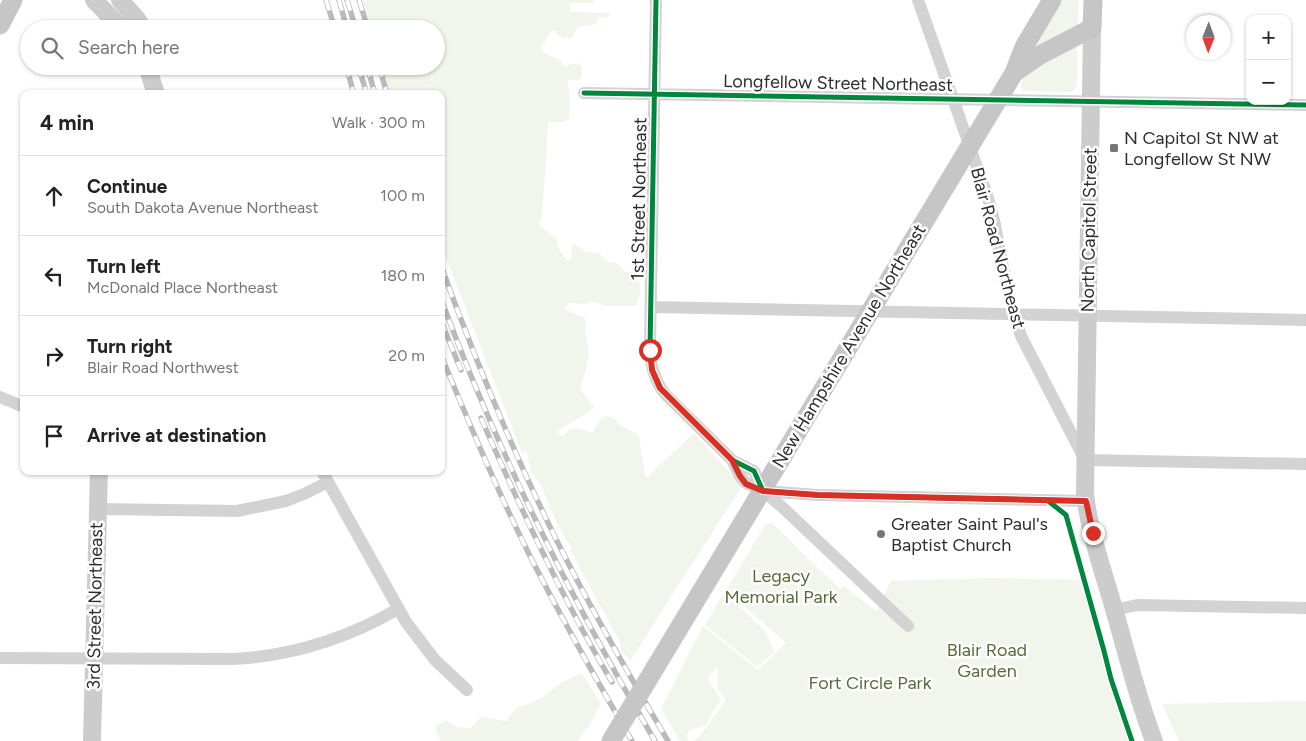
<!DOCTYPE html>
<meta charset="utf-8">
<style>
body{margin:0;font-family:Figtree,sans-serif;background:#f6f6f6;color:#222}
.controls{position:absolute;right:15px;top:15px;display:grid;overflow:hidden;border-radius:10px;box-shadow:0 1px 4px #0004}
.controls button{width:45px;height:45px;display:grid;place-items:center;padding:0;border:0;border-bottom:1px solid #e0e0e0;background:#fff;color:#222;font:25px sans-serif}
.compass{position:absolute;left:1186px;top:15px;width:45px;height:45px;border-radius:50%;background:#fff;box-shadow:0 1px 4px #0004;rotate:181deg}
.stop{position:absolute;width:15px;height:15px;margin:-11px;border:4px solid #d93025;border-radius:50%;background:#fff}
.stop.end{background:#d93025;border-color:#fff;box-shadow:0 1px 5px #0008}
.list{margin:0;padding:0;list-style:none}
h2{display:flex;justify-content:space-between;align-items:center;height:65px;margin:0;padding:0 20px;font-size:21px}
h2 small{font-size:16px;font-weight:400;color:#767676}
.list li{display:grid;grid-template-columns:32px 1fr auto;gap:15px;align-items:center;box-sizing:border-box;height:80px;padding:0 20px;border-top:1px solid #e0e0e0}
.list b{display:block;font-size:19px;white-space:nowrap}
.list p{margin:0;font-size:16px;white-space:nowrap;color:#767676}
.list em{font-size:16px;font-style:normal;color:#767676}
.icon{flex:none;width:28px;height:28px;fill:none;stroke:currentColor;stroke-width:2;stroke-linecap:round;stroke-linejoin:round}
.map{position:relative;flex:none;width:1306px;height:741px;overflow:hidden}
.search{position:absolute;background:#fff;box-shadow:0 1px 4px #0004;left:20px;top:20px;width:425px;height:55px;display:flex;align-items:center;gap:12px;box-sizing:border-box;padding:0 18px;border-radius:28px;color:#767676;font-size:19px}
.panel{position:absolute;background:#fff;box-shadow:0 1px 4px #0004;left:20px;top:90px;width:425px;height:385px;border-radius:10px}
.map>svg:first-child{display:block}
.green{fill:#f1f5eb}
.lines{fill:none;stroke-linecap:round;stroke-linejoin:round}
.street{stroke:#d3d3d3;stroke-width:12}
.secondary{stroke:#ccc;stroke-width:18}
.primary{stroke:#c6c6c6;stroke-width:19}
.rail-casing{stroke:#bababa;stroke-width:5.5}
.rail{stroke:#fff;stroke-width:4;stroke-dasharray:11;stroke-linecap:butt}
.primary-bridge{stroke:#c6c6c6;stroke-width:19}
.cycleway-casing{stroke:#fff;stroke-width:8}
.cycleway{stroke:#00873e;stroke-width:5}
.route{stroke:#d93025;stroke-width:6}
.poi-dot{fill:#777;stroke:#fff;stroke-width:2}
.labels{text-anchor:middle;stroke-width:5;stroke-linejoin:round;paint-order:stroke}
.street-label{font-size:18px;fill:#2e2e2e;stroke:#fff}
.poi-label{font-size:18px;fill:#2e2e2e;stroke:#fff;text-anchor:start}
.park-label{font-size:18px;fill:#586c38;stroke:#fff}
</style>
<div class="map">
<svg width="1306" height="741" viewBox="0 0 1306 741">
<rect width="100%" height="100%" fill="#fff"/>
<path class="green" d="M363 0H595L593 3H570V12L612 13 607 17H598L596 24 578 27 572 38H563L553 30 551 32 541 48C547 59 558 54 565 66L578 63C584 68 583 74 580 80H567L570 98 569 119 562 122H548C546 157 545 191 540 226L556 238 559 250 567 260H571L572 246 574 244 585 251 600 254 609 262 616 263 626 272H633C643 280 641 296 635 306H608L592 302 585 304 569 303 565 308 567 310 583 317 586 320 585 335 589 353 585 373 580 389 595 408 556 432 563 436C565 434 567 432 569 430 577 424 586 433 593 432L598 422 605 416 613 417 621 426 636 433 640 438C640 452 643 465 646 478L694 433 742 486 630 661 622 652 620 642 570 550 572 548 558 526 542 488 530 470 527 450 522 453 441 245V94H389L381 66H436V29H371Z
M1060 0H1079L1078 25 1032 51Z
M1077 45V85L1074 90 1069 92 1024 91 1021 88C1020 69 1063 53 1077 45Z
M772 523 840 589 844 586 876 611 891 581 993 578 1085 580 1132 741H693L700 736 726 700 717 688 718 666 708 678 721 701 716 706 706 725 691 730 686 735 689 741H680L661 709 703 626 758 670 786 643 726 590 766 524Z
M724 592 765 631 775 652 757 667 705 625Z
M582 673 601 704 589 726 577 741H441L436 732V726L446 720 457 727 470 728 481 717 506 721 517 707C534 705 546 694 560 684 566 680 574 677 582 673Z
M1306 701V741H1179L1162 704Z"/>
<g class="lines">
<path class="street" d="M656 0 650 345C650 363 653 379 665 394L732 460 754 471 763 491
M918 0 988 198 994 220 1009 298 1021 336 1085 460 1306 464
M584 93 1306 105
M651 307 1306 320
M0 397 24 407
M732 460 740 476 746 483 763 491 781 506 908 626
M322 471 406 622 435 660 467 690
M763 491 818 495 1086 501
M97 509 237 511 286 501 304 494 328 482
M1114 610 1137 605 1306 608
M0 658 233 659C293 656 346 639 398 609"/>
<path class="secondary" d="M94 0 122 29
M120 0 137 19 143 29
M1092 28 1085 493C1089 534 1105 576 1116 616 1128 658 1138 700 1154 741
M147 66 156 94
M92 741 99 471"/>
<path class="primary" d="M0 25 13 0
M1014 73 1040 55 1092 28 1093 0
M655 668 1014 73 1024 47 1052 0"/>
<defs>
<path id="rail" d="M326 0 335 29
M339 0 347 29
M347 0 356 29
M359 0 368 29
M346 66 354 94
M358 66 367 94
M367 66 375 94
M379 66 387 94
M441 266C475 359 512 450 556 539 590 608 629 675 668 741
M441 299C498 453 571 600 655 741
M441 321 461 370
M441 355C468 421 496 488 528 552 560 616 596 679 632 741
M481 418C520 508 562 598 612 682"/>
</defs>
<use href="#rail" class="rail-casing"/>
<use href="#rail" class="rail"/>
<path class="primary-bridge" d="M611 741 655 668"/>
<defs>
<path id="cycleway" d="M656 0 650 350 652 370 661 389 732 460 754 471 763 491 818 495 1086 501
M584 93 1306 105
M1047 500 1066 515 1104 651 1111 679 1132 741"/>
</defs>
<use href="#cycleway" class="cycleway-casing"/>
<use href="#cycleway" class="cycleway"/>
</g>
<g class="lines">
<path class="route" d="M650 350 652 370 660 388 732 460 740 476 746 484 763 491 818 495 1086 501 1093 533"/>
</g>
<g class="poi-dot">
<rect x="1109" y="143" width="10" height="10" rx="2.5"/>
<circle cx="881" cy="534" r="5"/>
</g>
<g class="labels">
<g class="street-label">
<text transform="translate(838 83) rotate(1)" y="6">Longfellow Street Northeast</text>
<text transform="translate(639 199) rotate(-89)" y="6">1st Street Northeast</text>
<text transform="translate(1089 230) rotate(-89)" y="6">North Capitol Street</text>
<text transform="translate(998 248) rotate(75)" y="6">Blair Road Northeast</text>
<text transform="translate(849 346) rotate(-59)" y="6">New Hampshire Avenue Northeast</text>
<text transform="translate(95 606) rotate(-89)" y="6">3rd Street Northeast</text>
</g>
<g class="poi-label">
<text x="1124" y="144">N Capitol St NW at<tspan x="1124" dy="21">Longfellow St NW</tspan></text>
<text x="891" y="530">Greater Saint Paul's<tspan x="891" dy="21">Baptist Church</tspan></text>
</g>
<g class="park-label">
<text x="781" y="582">Legacy<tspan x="781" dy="21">Memorial Park</tspan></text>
<text x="987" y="656">Blair Road<tspan x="987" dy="21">Garden</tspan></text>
<text x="870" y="689">Fort Circle Park</text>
</g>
</g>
</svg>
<div class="controls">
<button>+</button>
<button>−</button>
</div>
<svg class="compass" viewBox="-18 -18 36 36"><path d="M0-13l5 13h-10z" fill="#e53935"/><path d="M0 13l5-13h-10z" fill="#767676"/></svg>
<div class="stop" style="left:650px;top:350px"></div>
<div class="stop end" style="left:1093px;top:533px"></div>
<div class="search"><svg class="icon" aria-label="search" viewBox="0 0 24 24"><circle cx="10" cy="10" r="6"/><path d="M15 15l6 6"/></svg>Search here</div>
<section class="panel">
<h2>4 min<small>Walk · 300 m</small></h2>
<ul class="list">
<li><svg class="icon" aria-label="ahead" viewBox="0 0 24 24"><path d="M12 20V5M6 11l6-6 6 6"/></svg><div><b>Continue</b><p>South Dakota Avenue Northeast</p></div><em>100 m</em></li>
<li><svg class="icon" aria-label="left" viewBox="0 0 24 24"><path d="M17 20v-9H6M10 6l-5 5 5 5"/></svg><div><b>Turn left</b><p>McDonald Place Northeast</p></div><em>180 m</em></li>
<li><svg class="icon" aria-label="right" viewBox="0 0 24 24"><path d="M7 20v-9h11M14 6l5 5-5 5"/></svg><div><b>Turn right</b><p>Blair Road Northwest</p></div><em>20 m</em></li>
<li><svg class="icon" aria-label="arrive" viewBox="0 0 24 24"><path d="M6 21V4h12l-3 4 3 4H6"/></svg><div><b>Arrive at destination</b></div></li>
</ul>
</section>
</div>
